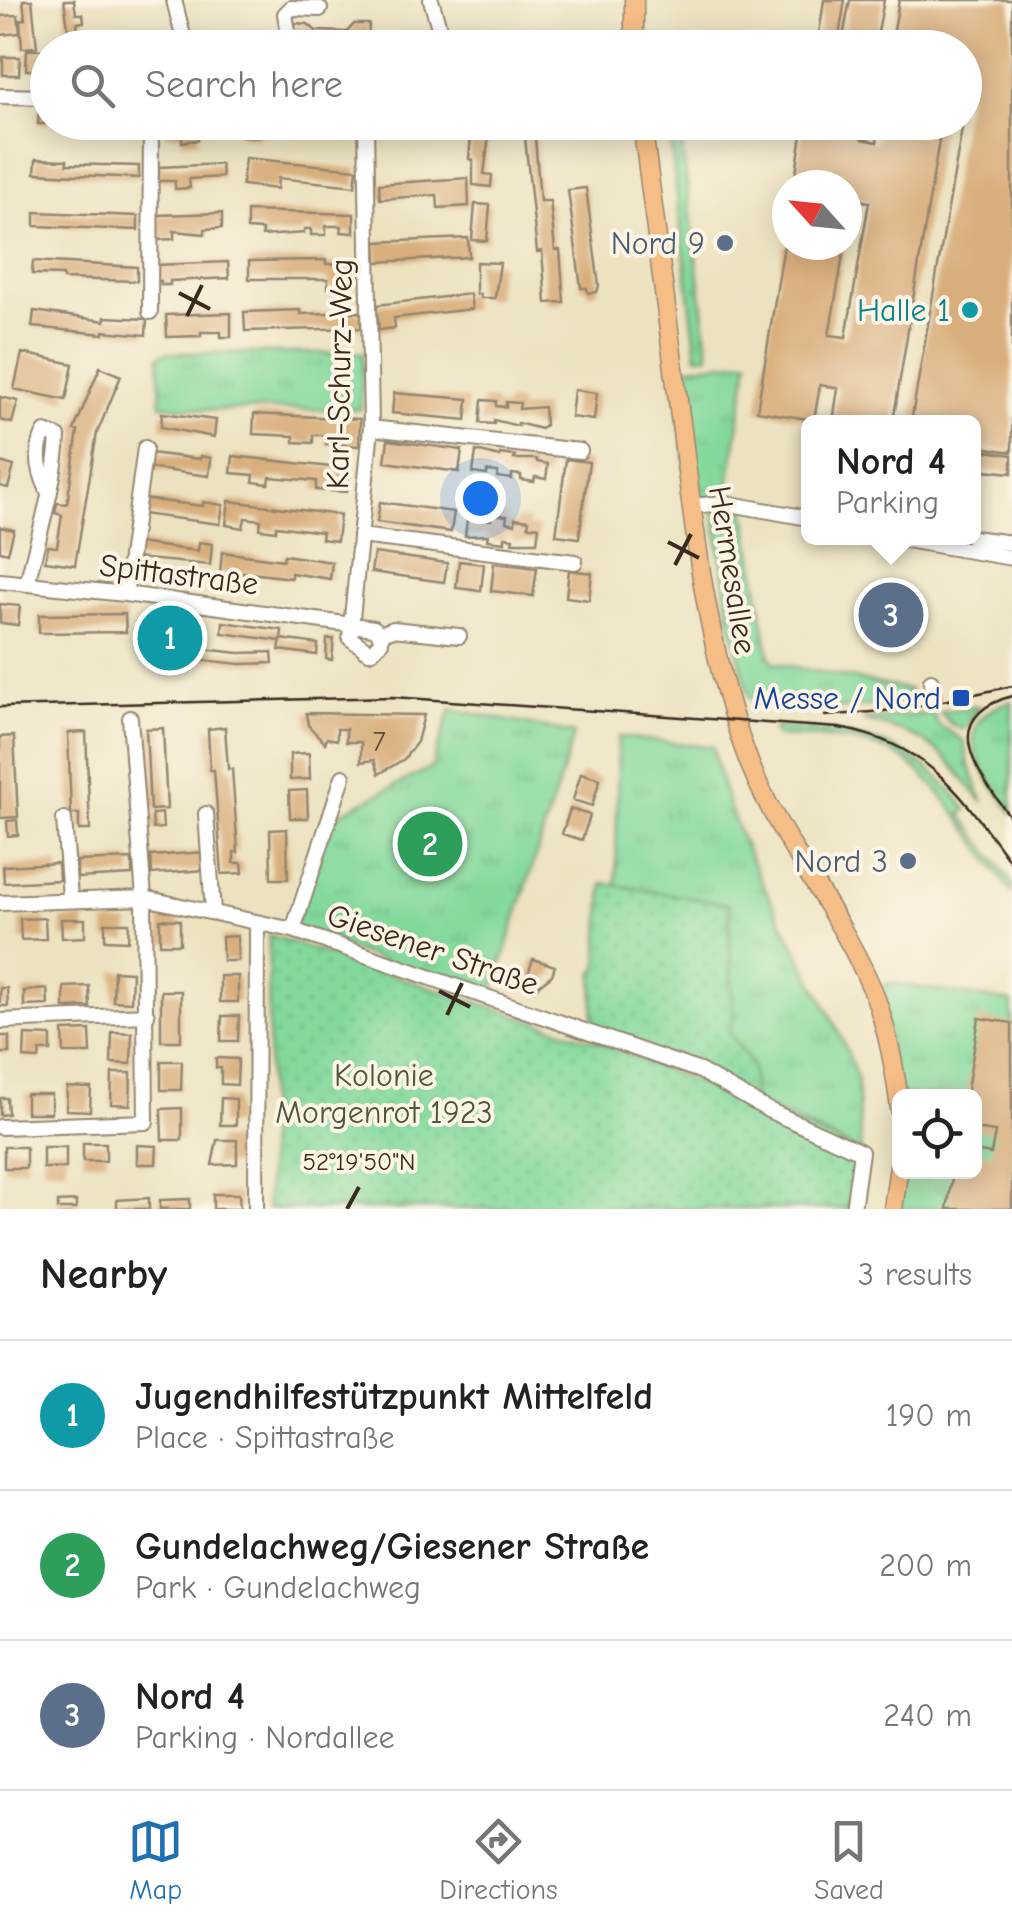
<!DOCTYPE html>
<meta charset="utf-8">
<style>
body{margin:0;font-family:"Comic Neue",sans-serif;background:#f2f2f2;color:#222}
.controls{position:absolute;right:30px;bottom:30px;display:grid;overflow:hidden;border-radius:15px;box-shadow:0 5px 25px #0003}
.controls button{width:90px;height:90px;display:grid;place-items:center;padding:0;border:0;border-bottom:2px solid #e0e0e0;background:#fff;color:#222;font:50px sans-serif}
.compass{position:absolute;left:772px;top:170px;width:90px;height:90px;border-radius:50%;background:#fff;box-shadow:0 5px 25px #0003;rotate:297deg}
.you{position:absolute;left:480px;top:498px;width:35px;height:35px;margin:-25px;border:8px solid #fff;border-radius:50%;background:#1a73e8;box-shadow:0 0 0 15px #1a73e833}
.badge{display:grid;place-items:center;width:65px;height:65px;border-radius:50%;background:#1f6fb2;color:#fff;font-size:32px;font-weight:700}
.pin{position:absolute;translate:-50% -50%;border:5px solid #fff;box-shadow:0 2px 10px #0006}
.popup{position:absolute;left:801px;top:415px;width:180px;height:130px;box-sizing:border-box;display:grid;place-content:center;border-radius:15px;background:#fff;filter:drop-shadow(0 2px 8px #0005);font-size:32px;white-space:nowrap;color:#767676}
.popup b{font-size:38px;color:#222}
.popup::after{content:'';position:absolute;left:50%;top:100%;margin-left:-20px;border:20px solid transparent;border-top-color:#fff}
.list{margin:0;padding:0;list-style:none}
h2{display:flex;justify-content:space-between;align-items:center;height:130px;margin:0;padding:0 40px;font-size:42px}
h2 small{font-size:32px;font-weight:400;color:#767676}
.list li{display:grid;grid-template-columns:65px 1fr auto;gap:30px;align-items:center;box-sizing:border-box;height:150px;padding:0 40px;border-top:2px solid #e0e0e0}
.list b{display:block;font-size:38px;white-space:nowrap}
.list p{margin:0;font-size:32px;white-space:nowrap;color:#767676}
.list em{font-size:32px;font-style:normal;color:#767676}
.icon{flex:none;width:55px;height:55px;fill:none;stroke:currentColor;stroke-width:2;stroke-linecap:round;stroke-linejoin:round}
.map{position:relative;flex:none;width:1012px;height:1209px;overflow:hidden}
.search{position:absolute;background:#fff;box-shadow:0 5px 25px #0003;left:30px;right:30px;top:30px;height:110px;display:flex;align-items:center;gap:25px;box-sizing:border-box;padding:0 35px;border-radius:55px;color:#767676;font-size:38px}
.sheet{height:580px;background:#fff}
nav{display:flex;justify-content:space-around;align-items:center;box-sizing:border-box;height:140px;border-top:2px solid #e0e0e0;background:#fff;font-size:28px;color:#767676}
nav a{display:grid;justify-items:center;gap:5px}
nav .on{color:#1f6fb2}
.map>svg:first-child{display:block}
.grass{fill:url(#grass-tufts);stroke:#5f825d;stroke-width:2.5}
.garden{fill:url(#garden-dots);stroke:#5f825d;stroke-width:2.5}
.building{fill:#d9ae7d}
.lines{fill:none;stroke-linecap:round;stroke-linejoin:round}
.minor-casing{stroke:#94866f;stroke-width:18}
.major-casing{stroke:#94866f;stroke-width:21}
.minor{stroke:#fff;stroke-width:14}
.major{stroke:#f6be87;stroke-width:18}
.tram{stroke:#3b2a1e;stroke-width:2.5}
.ticks{fill:none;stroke:#3b2a1e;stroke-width:4}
.service-dot{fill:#5c6f8a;stroke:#fcf5e5;stroke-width:4}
.culture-dot{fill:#0f9aa8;stroke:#fcf5e5;stroke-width:4}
.transit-dot{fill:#1a4fb4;stroke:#fcf5e5;stroke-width:4}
.labels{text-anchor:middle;stroke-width:8;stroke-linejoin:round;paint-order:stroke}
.number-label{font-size:28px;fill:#624b36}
.service-label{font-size:32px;fill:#4e5e75;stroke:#fcf5e5;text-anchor:end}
.culture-label{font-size:32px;fill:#0d838f;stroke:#fcf5e5;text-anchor:end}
.street-label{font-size:32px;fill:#3b2a1e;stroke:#fcf5e5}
.transit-label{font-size:32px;fill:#164399;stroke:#fcf5e5;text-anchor:end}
.park-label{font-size:32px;fill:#4d563e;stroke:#fcf5e5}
.ticks-label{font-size:25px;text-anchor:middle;fill:#3b2a1e;stroke:#fcf5e5;stroke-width:8;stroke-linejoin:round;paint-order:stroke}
</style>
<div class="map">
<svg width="1012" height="1209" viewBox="0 0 1012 1209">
<defs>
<pattern id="grass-tufts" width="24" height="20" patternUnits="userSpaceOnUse" patternTransform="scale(2.5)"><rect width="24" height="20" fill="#83d99c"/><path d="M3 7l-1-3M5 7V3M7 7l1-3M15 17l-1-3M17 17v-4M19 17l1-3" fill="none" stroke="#72ba86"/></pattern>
<pattern id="garden-dots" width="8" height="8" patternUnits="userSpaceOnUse" patternTransform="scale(2.5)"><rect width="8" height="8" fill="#83d99c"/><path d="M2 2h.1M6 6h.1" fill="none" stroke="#72ba86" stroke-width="1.8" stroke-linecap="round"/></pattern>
</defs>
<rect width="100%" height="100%" fill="#fcf5e5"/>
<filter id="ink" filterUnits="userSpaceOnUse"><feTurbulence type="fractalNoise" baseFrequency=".01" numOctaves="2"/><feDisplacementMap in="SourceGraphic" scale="20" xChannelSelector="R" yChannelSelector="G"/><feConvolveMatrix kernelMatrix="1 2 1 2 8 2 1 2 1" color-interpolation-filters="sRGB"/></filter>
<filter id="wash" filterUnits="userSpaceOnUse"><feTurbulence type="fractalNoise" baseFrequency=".0048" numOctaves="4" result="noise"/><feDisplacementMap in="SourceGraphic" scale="40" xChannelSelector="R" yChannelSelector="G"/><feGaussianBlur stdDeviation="2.25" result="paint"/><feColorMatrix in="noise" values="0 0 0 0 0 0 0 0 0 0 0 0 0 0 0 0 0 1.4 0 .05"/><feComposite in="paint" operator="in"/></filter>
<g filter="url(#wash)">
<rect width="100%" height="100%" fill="#ece2c0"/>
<path class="grass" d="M668 123H679L709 355 697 356Z
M165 353H363L361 409 213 410 161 405 159 356Z
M749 360 726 503 745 507 769 655 774 663 910 690 903 702C864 707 783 718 749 697L731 625 713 505 691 506 674 369Z
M1012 701V812C984 775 942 722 1012 701Z
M979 706 967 726 962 729 951 724 940 712Z
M451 709 574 734 491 998 293 930 329 819 432 767Z
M933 713 937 724 964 741 968 762 983 802C973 793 964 777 953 766 929 738 896 728 862 720Z
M774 727C862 733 908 736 967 809L961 814 1012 883V893C982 853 936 772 891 752 856 737 814 737 776 736Z
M618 737 713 747C734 857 804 950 847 1051L857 1078 861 1152 753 1101 752 1065 616 886Z
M891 983 1012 1002V1209H893L900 1172H974V1096H900L872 989Z"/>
<path class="garden" d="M603 883 729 904 733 1020 729 1032 752 1065 753 1101 700 1071 593 1033 594 971 598 970Z
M269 935 602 1043 861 1152 852 1209H267Z"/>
<g id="blocks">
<path class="building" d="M23 0H32L37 47 22 48 20 20 25 19Z
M64 0H74L76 14H83L84 22 77 23 80 42H70Z
M824 0H845L837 48H817Z
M850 0H884L875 48H841Z
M899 0H1012V452L974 446V422H911L968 94H964V48H891Z
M18 15 20 33 0 35V16Z
M294 23 308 24 316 31 347 32 354 24H369L368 45H293Z
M27 50H48V70H26Z
M3 57H20L19 75H3Z
M39 109H48V124H38Z
M86 122H140V132L97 130 98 126H86Z
M166 122H221V125L197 127 198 140 182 142V134L167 135Z
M242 122H352V132L259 128V137L242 136Z
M373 122H468V129L373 133Z
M494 122H507L508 134 495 135Z
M804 122H864L862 139 877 142 880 122H942L893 422H833L838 388 820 385 814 420 757 411 784 245H845L829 335 846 337 869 202 852 199 847 219V185H794Z
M471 135 489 136 484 174 492 175 491 187 473 185V160L469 159Z
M535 137 540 201H550L555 250H560L564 302 546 303 542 251 537 252 525 138Z
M245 158 357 169 355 186 278 178 277 189 242 185Z
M36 159 67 160V164L139 166V178L35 173Z
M221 164 222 177 189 179 190 188 175 189V181H159V167Z
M468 178 469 206 438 208 437 195 380 199 379 184Z
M586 188 599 286 597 292 588 293 587 288H581L568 190Z
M475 204 490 205 487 241 472 240Z
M247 211 354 214V233L341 232 342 226H326V235H311V229H304V233L262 236V230L247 229Z
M35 212 138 216V230L35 226Z
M222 213V228L205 229V234L174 231V239L158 240 157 215Z
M468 238 469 257 377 262 376 242Z
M326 260V264H359V276H343V288H328V279H249V261Z
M33 261 137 267V281L63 279V275L32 274Z
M228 262 229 278 170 281V285H161V281H156L155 265Z
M476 262 500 263 495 298H480V294H476Z
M470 294 472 309 394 318 395 328 379 330 376 305Z
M300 310V314L361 312V328L245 331 244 312Z
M34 311 105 321V317L147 319 146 335 104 331V334L32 327Z
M231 313V337H221V332H201V336L167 337 166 315Z
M22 353 73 364 66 400 14 389Z
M100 367 121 376 97 433 75 565 45 561 48 546 57 547 62 515 55 513 57 503 67 504 78 431 74 430Z
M574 390 597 393 594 420 571 417Z
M394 393 468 399 466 420 392 413Z
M0 397 18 401 12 423 0 420Z
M482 400 496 401V406L506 407V402L520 403 519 409 544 407 545 425 541 429 518 423V426L494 420V424L480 423Z
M162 413 216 420 214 437 161 427Z
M254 414 360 419 359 446 326 444 327 435H313V443L294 442V436L253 434Z
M388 440 462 450 459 472 385 462Z
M476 451 500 457V454L515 456 514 459H537V462L548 464 546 479 535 477 534 482 521 480V475L512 474V479L497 477 498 472 487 471V475L473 473Z
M987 451 1012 455V473L974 469V452Z
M150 453 200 459V456L211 458 209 476 148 468Z
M233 456 349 469 347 492 316 490V481L270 477 269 484 253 482 254 475 231 473Z
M566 459 589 462 579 538 556 535Z
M0 462 14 466 8 488 0 486Z
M143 499 203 506V502L223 505 220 524 141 514Z
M229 501 340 515 337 541 321 539 322 532 276 526V531L260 529 261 520 245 518 243 528 226 525Z
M380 502 454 512 451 532 377 522Z
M468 512 481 514V519L491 520 492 514 507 516 506 522 515 524V518L529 520 528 526 539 527 537 542H512L513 538 505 537V542L487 540 488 535 465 536Z
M0 527 14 530 8 553 0 551Z
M199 542 212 544 210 565 135 558 137 543 198 551Z
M222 552 283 560 284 555 332 562 330 579 291 573V578L243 572 242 576 234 575V570L229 569 228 574 220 573Z
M374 553 447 563 444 582 371 572Z
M459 561 484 564 481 591 456 588Z
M494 563 537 568 533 596 491 591Z
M569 570 592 573 589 600 566 597Z
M0 604 20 606 18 625 0 623Z
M125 614 126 632 39 633V615Z
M162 618 183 621 181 665 169 664 170 656 157 654Z
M223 622 282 630 281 641 222 633Z
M281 639 318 644 317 655 279 650Z
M327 639H334L332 660 326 659Z
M203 649 239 653 272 652 273 663 240 664 202 660Z
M306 713 420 715H424L417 742 404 759 379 774 374 760 361 762V742H346V729H337V740L327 738 325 743 308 725Z
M225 727 228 769H232L238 852H234V863H242L243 873 222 874 214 770H210L208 729Z
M163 728 167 809 150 810 146 729Z
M86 732 90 830H79V814H71L68 733Z
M14 736 18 817 0 818V737Z
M309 753 310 779 290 780V754Z
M581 773 600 779 592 806 573 800Z
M307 790 308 818H290L289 791Z
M570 809 590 815 582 840 562 834Z
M162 813 163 828 153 829 152 814Z
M17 820 18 835 8 836 7 821Z
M287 829 288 879H271L270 830Z
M204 852 205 870 152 874 151 856Z
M132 859V875L77 878V861Z
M58 863 59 880 4 883 3 866Z
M45 918 46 939 21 940 20 919Z
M61 919H85V937L62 938Z
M160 919 180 920V944H160Z
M105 923H129L128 941 105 940Z
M237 936 238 961H223L222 937Z
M533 959 555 966 552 975 533 990 524 987Z
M114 971 132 972 131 1002 113 1001Z
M220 976H238V1002H220Z
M89 986 90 1007 64 1008V987Z
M0 988H7L8 1006H0Z
M47 989 48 1005 24 1006V991Z
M161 991H181V1041H161Z
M222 1016H239L238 1041H221Z
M979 1018 1012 1023V1209H947L953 1172H974V1151L991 1154 995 1132 974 1129V1096H966Z
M90 1030 91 1053H64L63 1031Z
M112 1032 132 1033 131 1064 111 1063Z
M25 1035 51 1036V1051H40L39 1059 24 1058Z
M0 1036H9V1053H0Z
M216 1058 238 1059 237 1085 221 1084V1068H216Z
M161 1061H182L181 1090H161Z
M112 1073H131L130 1105 111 1104Z
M67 1087 91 1088 90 1111 66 1110Z
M26 1094H51V1113H26Z
M0 1098H7L8 1114 0 1115Z
M221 1098 236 1099V1125H220Z
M182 1108V1140H162L161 1109Z
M217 1140H237V1164L212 1165Z
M83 1143H106V1161H83Z
M137 1145 157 1146 156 1164H137Z
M4 1147H26V1168H4Z
M43 1147H66V1168H43Z
M213 1194H239L240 1209H213Z
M149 1198V1209H117V1200Z
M190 1199V1209H160V1200Z
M76 1201V1209H58V1202Z"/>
</g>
</g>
<g filter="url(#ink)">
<use href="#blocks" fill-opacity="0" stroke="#94866f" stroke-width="2.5"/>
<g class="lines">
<defs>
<path id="minor" d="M174 0 186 48
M431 0 445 48
M291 48 285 14 291 8 320 9
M0 96 48 97
M366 122 371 428 350 638 369 652
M150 312 151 122
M371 428 580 451
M691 506 725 503 808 518
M360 536 575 562
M894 538 1012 558
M973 538 1012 543
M0 581 125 594 374 628 380 634 381 642 372 651 365 650
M27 584C38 536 55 486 58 437L45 432C34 451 39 472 48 491
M125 594 145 448
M380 634 393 629 459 636
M931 681 934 696
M206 814 213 912
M64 819 70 898
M0 903 144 898 293 930 700 1071 768 1110 861 1152 853 1209
M293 930 343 777
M0 1021 147 1015
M0 1127 146 1122 144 898 130 718
M256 1209 257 923"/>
<path id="major" d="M634 0V48
M642 122C656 225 669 328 682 431 695 537 707 642 742 743 772 833 837 905 873 991 888 1029 895 1069 900 1109
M893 1209 900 1159"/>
</defs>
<use href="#minor" class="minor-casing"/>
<use href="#major" class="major-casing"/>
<use href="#minor" class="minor"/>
<use href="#major" class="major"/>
<path class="tram" d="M1012 696C932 718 982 779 1012 819
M0 707 393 697 839 728C930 744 961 795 1012 864
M825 716 906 709 1012 686"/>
</g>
</g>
<path class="ticks" d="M179 293 210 309M187 316 202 285M668 542 699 558M675 565 691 534M439 991 470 1007M447 1015 462 983M347 1209 359 1187"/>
<g class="service-dot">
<circle cx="725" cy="243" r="10"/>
<circle cx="908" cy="861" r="10"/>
</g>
<circle class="culture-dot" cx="970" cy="310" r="10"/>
<rect class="transit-dot" x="951" y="688" width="20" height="20" rx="5"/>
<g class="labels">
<g class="number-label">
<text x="379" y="751">7</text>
</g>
<g class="service-label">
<text x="705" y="254">Nord 9</text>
<text x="888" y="872">Nord 3</text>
</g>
<g class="culture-label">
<text x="950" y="321">Halle 1</text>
</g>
<g class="street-label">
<text transform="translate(339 374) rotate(-89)" y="11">Karl-Schurz-Weg</text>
<text transform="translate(733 570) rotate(81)" y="11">Hermesallee</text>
<text transform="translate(179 574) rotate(7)" y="11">Spittastraße</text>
<text transform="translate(433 949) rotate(19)" y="11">Giesener Straße</text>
</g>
<g class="transit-label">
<text x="941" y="709">Messe / Nord</text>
</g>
<g class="park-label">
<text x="384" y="1086">Kolonie<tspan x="384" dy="37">Morgenrot 1923</tspan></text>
</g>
</g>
<g class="ticks-label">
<text x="359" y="1170">52°19'50"N</text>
</g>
</svg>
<div class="controls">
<button><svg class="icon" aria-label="locate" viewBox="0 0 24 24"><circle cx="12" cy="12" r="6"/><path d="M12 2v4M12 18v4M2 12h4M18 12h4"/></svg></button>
</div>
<svg class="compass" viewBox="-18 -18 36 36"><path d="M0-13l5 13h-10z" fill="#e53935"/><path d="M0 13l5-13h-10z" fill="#767676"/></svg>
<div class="you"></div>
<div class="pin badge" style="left:170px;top:638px;background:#0f9aa8">1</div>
<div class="pin badge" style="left:430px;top:844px;background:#2e9e5b">2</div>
<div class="pin badge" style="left:891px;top:615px;background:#5c6f8a">3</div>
<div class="popup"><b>Nord 4</b>Parking</div>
<div class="search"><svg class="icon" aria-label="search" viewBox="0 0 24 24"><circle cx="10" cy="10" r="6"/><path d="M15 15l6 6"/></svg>Search here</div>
</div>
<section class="sheet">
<h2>Nearby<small>3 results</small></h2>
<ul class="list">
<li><span class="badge" style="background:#0f9aa8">1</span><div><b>Jugendhilfestützpunkt Mittelfeld</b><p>Place · Spittastraße</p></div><em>190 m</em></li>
<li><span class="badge" style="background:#2e9e5b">2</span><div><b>Gundelachweg/Giesener Straße</b><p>Park · Gundelachweg</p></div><em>200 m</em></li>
<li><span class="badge" style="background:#5c6f8a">3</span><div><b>Nord 4</b><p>Parking · Nordallee</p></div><em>240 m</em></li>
</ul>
</section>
<nav>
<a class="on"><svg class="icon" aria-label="map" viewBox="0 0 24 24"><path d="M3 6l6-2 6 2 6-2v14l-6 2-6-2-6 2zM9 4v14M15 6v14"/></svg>Map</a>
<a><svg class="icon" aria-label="directions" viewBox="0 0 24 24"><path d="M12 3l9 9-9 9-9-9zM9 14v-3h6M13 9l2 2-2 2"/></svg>Directions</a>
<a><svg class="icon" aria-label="saved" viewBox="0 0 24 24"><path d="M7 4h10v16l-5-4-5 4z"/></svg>Saved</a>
</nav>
